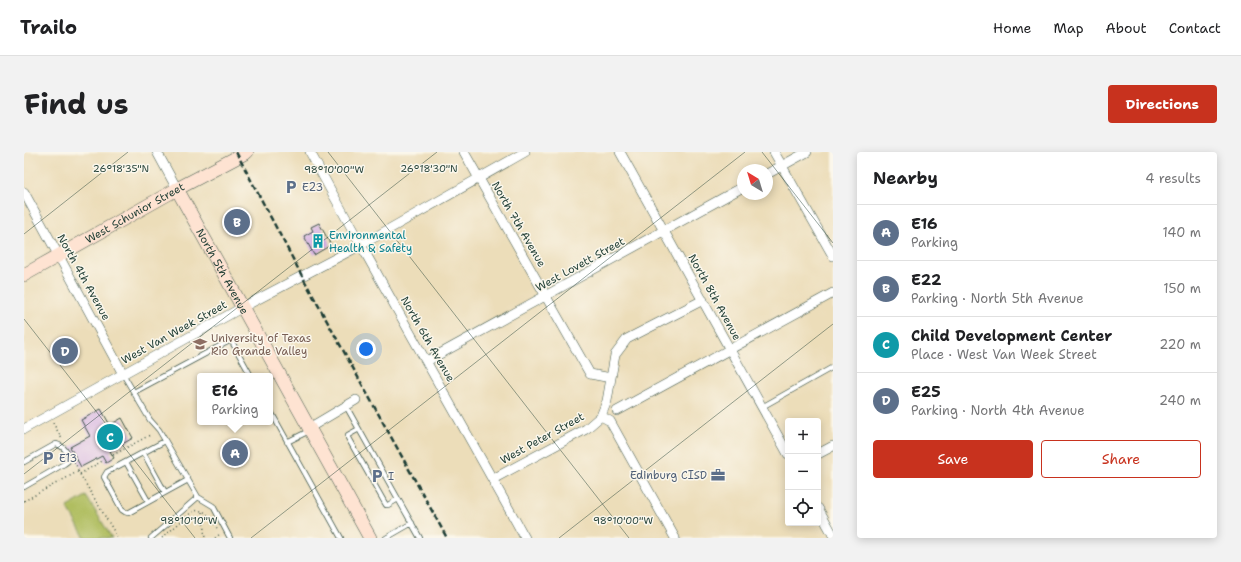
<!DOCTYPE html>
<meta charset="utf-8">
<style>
body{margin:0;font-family:"Shantell Sans",sans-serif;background:#f2f2f2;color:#202124}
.controls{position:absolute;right:12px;bottom:12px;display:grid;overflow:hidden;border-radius:4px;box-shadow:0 2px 10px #0003}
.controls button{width:36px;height:36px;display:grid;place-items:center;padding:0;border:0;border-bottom:1px solid #e0e0e0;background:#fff;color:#202124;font:20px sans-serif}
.compass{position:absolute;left:713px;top:12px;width:36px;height:36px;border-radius:50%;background:#fff;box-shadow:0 2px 10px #0003;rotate:322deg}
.you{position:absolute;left:342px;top:197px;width:14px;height:14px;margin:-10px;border:3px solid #fff;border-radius:50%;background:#1a73e8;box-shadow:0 0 0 6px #1a73e833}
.badge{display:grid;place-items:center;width:26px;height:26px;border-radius:50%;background:#c8321e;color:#fff;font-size:13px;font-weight:700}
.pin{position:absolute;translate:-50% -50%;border:2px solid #fff;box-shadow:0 1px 4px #0006}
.popup{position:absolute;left:173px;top:221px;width:76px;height:52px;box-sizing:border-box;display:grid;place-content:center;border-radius:4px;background:#fff;filter:drop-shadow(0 1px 3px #0005);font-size:13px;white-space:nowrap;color:#757577}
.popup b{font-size:15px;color:#202124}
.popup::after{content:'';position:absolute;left:50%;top:100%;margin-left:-8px;border:8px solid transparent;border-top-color:#fff}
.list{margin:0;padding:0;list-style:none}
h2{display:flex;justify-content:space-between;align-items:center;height:52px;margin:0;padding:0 16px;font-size:17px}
h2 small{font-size:13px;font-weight:400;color:#757577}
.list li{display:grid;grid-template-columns:26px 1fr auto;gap:12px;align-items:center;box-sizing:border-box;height:56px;padding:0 16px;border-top:1px solid #e0e0e0}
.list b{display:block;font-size:15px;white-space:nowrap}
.list p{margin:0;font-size:13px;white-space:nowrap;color:#757577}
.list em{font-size:13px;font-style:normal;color:#757577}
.actions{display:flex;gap:8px;padding:12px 16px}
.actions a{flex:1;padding:9px 0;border:1px solid #c8321e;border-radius:4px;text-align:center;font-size:14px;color:#c8321e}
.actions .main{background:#c8321e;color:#fff}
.icon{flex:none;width:22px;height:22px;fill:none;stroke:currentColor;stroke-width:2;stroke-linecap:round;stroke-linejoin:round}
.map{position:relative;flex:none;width:809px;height:386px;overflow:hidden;border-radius:4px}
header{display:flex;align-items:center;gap:24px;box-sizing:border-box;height:56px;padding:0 20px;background:#fff;border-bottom:1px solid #e0e0e0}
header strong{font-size:19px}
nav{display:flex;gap:22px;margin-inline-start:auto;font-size:14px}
.intro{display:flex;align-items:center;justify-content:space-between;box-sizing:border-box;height:96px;padding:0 24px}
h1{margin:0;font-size:28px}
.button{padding:10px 18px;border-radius:4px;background:#c8321e;color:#fff;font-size:14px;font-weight:700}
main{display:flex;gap:24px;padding:0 24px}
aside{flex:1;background:#fff;border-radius:4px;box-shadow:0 2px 10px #0003}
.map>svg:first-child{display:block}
.green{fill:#b0be60;stroke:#687e4a}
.building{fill:#d0a9df}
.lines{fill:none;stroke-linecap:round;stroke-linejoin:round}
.lane-casing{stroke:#3e5548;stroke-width:6}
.street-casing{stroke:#3e5548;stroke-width:10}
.secondary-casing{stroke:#3e5548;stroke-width:14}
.path{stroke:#3e5548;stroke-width:1.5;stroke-dasharray:1 3;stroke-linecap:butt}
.lane{stroke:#fff;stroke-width:4.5}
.street{stroke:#fff;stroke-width:9}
.secondary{stroke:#fee3d2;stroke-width:13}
.rail{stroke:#1f3d34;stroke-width:2.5;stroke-dasharray:6 3;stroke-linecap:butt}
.ticks{fill:none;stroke:#1f3d34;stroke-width:1;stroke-opacity:0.45}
.labels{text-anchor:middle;stroke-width:3;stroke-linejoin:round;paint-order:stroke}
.service-label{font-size:11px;fill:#4e5e75;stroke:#fbf7ec;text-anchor:start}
.street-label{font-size:11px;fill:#1f3d34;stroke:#fbf7ec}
.culture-label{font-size:11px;fill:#0d838f;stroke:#fbf7ec;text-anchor:start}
.education-label{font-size:11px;fill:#785e54;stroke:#fbf7ec;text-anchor:start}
.ticks-label{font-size:10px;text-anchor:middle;fill:#1f3d34;stroke:#fbf7ec;stroke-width:3;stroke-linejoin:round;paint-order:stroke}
</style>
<header>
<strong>Trailo</strong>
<nav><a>Home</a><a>Map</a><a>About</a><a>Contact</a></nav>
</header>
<div class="intro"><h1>Find us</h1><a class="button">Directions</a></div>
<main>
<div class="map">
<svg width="809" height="386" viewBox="0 0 809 386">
<rect width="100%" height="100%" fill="#fbf7ec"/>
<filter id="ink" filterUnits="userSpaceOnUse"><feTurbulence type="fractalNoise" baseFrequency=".025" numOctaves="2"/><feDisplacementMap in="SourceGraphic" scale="8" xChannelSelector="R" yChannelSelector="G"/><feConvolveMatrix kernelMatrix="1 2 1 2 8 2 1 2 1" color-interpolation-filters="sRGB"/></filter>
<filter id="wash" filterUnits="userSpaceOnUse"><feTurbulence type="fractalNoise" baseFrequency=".012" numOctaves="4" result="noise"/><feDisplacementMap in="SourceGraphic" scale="16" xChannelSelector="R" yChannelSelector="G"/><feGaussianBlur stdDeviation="0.9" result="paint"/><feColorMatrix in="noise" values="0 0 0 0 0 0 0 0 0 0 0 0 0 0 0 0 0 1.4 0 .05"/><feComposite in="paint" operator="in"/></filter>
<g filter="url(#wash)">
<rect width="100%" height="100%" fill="#ecddb9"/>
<path class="green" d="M62 344 88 386H61L43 355Z"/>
<g id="blocks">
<path class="building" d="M295 71 307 93 290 103 280 84 289 79 287 75Z
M77 257 86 273 98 266 109 286 86 299 90 306 82 311 78 304 57 315 46 295 66 284 57 268Z"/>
</g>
</g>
<g filter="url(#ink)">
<use href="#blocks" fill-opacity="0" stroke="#3e5548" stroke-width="1"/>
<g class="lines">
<defs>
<path id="lane" d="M99 222 126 268 135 278 174 345 189 354 206 386
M110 240 207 188 227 224
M322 254 396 386
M738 255 809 215
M246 258 317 386
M335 277 324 283V286L362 353H364L374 347
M141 289 83 320 80 325 98 358 101 360 104 361 164 328
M263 290 285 279
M119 300 141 340
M0 310 32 292C40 294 45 301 44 309L40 312 0 335
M102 310 124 349
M127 386 174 345
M362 386 388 371"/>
<path id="street" d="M133 0 153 37
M286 0C356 130 430 257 501 386
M440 0 566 222 587 226
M596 0 764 302
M750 0 809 104
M743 22 783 0
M0 40 99 222
M403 209 719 35
M593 259 809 141
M577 264 586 269 651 386
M285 276 332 248
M0 277 219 155 337 93 501 0
M794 302 809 294
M469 327 562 277 577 264 583 249 591 203 603 187 679 148
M794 356 809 383"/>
<g id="secondary">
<path id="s1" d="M153 37 346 386"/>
<path id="s2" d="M0 123 153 37 223 0"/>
</g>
</defs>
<use href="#lane" class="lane-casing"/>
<use href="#street" class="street-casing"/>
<use href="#secondary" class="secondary-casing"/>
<path class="path" d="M29 271 38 287
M89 303 126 283
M54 319 94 386
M56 322 80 308
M0 349 55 319 50 309
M178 360 181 386
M138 386 168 360C182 354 188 368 194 378
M191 386 196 382"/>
<use href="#lane" class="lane"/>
<use href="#street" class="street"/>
<use href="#secondary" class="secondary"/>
<path class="rail" d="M212 0 278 124 423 386"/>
</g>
</g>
<path class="ticks" d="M304 0 605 386M738 0 809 91M0 82 104 0M0 167 171 386M0 322 413 0M227 386 721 0M535 386 809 172"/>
<defs>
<symbol id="parking-bare" viewBox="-9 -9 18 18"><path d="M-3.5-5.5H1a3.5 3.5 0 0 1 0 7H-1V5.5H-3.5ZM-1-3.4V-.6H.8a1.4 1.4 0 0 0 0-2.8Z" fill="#5c6f8a" stroke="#fbf7ec" stroke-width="2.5" paint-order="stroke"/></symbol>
<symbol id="building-bare" viewBox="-9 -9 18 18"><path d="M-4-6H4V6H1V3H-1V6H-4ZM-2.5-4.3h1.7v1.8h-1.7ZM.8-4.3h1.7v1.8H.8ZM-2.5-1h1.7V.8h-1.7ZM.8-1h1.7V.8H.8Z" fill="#0f9aa8" stroke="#fbf7ec" stroke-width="2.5" paint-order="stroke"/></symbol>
<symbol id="university-bare" viewBox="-9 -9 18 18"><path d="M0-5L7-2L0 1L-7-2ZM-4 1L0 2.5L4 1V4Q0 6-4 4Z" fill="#8d6e63" stroke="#fbf7ec" stroke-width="2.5" paint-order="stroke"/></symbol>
<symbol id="office-bare" viewBox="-9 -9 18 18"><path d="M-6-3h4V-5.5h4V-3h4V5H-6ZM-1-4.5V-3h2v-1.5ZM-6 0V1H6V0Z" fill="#5c6f8a" stroke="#fbf7ec" stroke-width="2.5" paint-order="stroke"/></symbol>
</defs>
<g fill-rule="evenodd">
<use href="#parking-bare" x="257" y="25" width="20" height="20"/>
<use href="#building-bare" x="284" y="79" width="20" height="20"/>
<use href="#university-bare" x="166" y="182" width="20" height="20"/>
<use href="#parking-bare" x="14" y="296" width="20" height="20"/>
<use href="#office-bare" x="684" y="313" width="20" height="20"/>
<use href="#parking-bare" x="343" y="314" width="20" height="20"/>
</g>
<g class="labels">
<g class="service-label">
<text x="278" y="39">E23</text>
<text x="35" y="310">E13</text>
<text x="683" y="327" text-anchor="end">Edinburg CISD</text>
<text x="364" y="328">I</text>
</g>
<g class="street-label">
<text dy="4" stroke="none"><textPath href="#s2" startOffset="127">West Schunior Street</textPath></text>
<text transform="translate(495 72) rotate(60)" y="4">North 7th Avenue</text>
<text transform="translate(556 112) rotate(-29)" y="4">West Lovett Street</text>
<text dy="4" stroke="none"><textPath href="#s1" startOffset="94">North 5th Avenue</textPath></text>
<text transform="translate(60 125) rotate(61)" y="4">North 4th Avenue</text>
<text transform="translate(691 145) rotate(61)" y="4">North 8th Avenue</text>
<text transform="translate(150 180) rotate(-29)" y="4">West Van Week Street</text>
<text transform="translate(404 187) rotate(60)" y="4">North 6th Avenue</text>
<text transform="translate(518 286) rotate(-29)" y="4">West Peter Street</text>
</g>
<g class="culture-label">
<text x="305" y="87">Environmental<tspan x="305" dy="13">Health &amp; Safety</tspan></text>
</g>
<g class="education-label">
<text x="187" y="190">University of Texas<tspan x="187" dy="13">Rio Grande Valley</tspan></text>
</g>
</g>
<g class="ticks-label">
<text x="405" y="20">26°18'30"N</text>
<text x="97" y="20">26°18'35"N</text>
<text x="310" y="21">98°10'00"W</text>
<text x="165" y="372">98°10'10"W</text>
<text x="599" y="372">98°10'00"W</text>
</g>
</svg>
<div class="controls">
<button>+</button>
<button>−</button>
<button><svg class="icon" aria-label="locate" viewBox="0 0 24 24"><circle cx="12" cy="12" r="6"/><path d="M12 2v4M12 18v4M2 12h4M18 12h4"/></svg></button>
</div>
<svg class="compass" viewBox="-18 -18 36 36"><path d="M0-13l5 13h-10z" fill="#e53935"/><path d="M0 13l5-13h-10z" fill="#757577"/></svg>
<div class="you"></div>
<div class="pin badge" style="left:211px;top:301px;background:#5c6f8a">A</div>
<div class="popup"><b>E16</b>Parking</div>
<div class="pin badge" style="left:213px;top:70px;background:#5c6f8a">B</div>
<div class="pin badge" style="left:86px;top:285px;background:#0f9aa8">C</div>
<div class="pin badge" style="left:41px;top:199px;background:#5c6f8a">D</div>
</div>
<aside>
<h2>Nearby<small>4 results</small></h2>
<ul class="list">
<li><span class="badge" style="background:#5c6f8a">A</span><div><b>E16</b><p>Parking</p></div><em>140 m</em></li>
<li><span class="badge" style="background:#5c6f8a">B</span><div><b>E22</b><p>Parking · North 5th Avenue</p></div><em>150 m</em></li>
<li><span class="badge" style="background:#0f9aa8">C</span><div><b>Child Development Center</b><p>Place · West Van Week Street</p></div><em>220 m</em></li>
<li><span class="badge" style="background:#5c6f8a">D</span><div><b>E25</b><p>Parking · North 4th Avenue</p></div><em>240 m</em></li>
</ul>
<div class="actions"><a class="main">Save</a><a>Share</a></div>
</aside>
</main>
